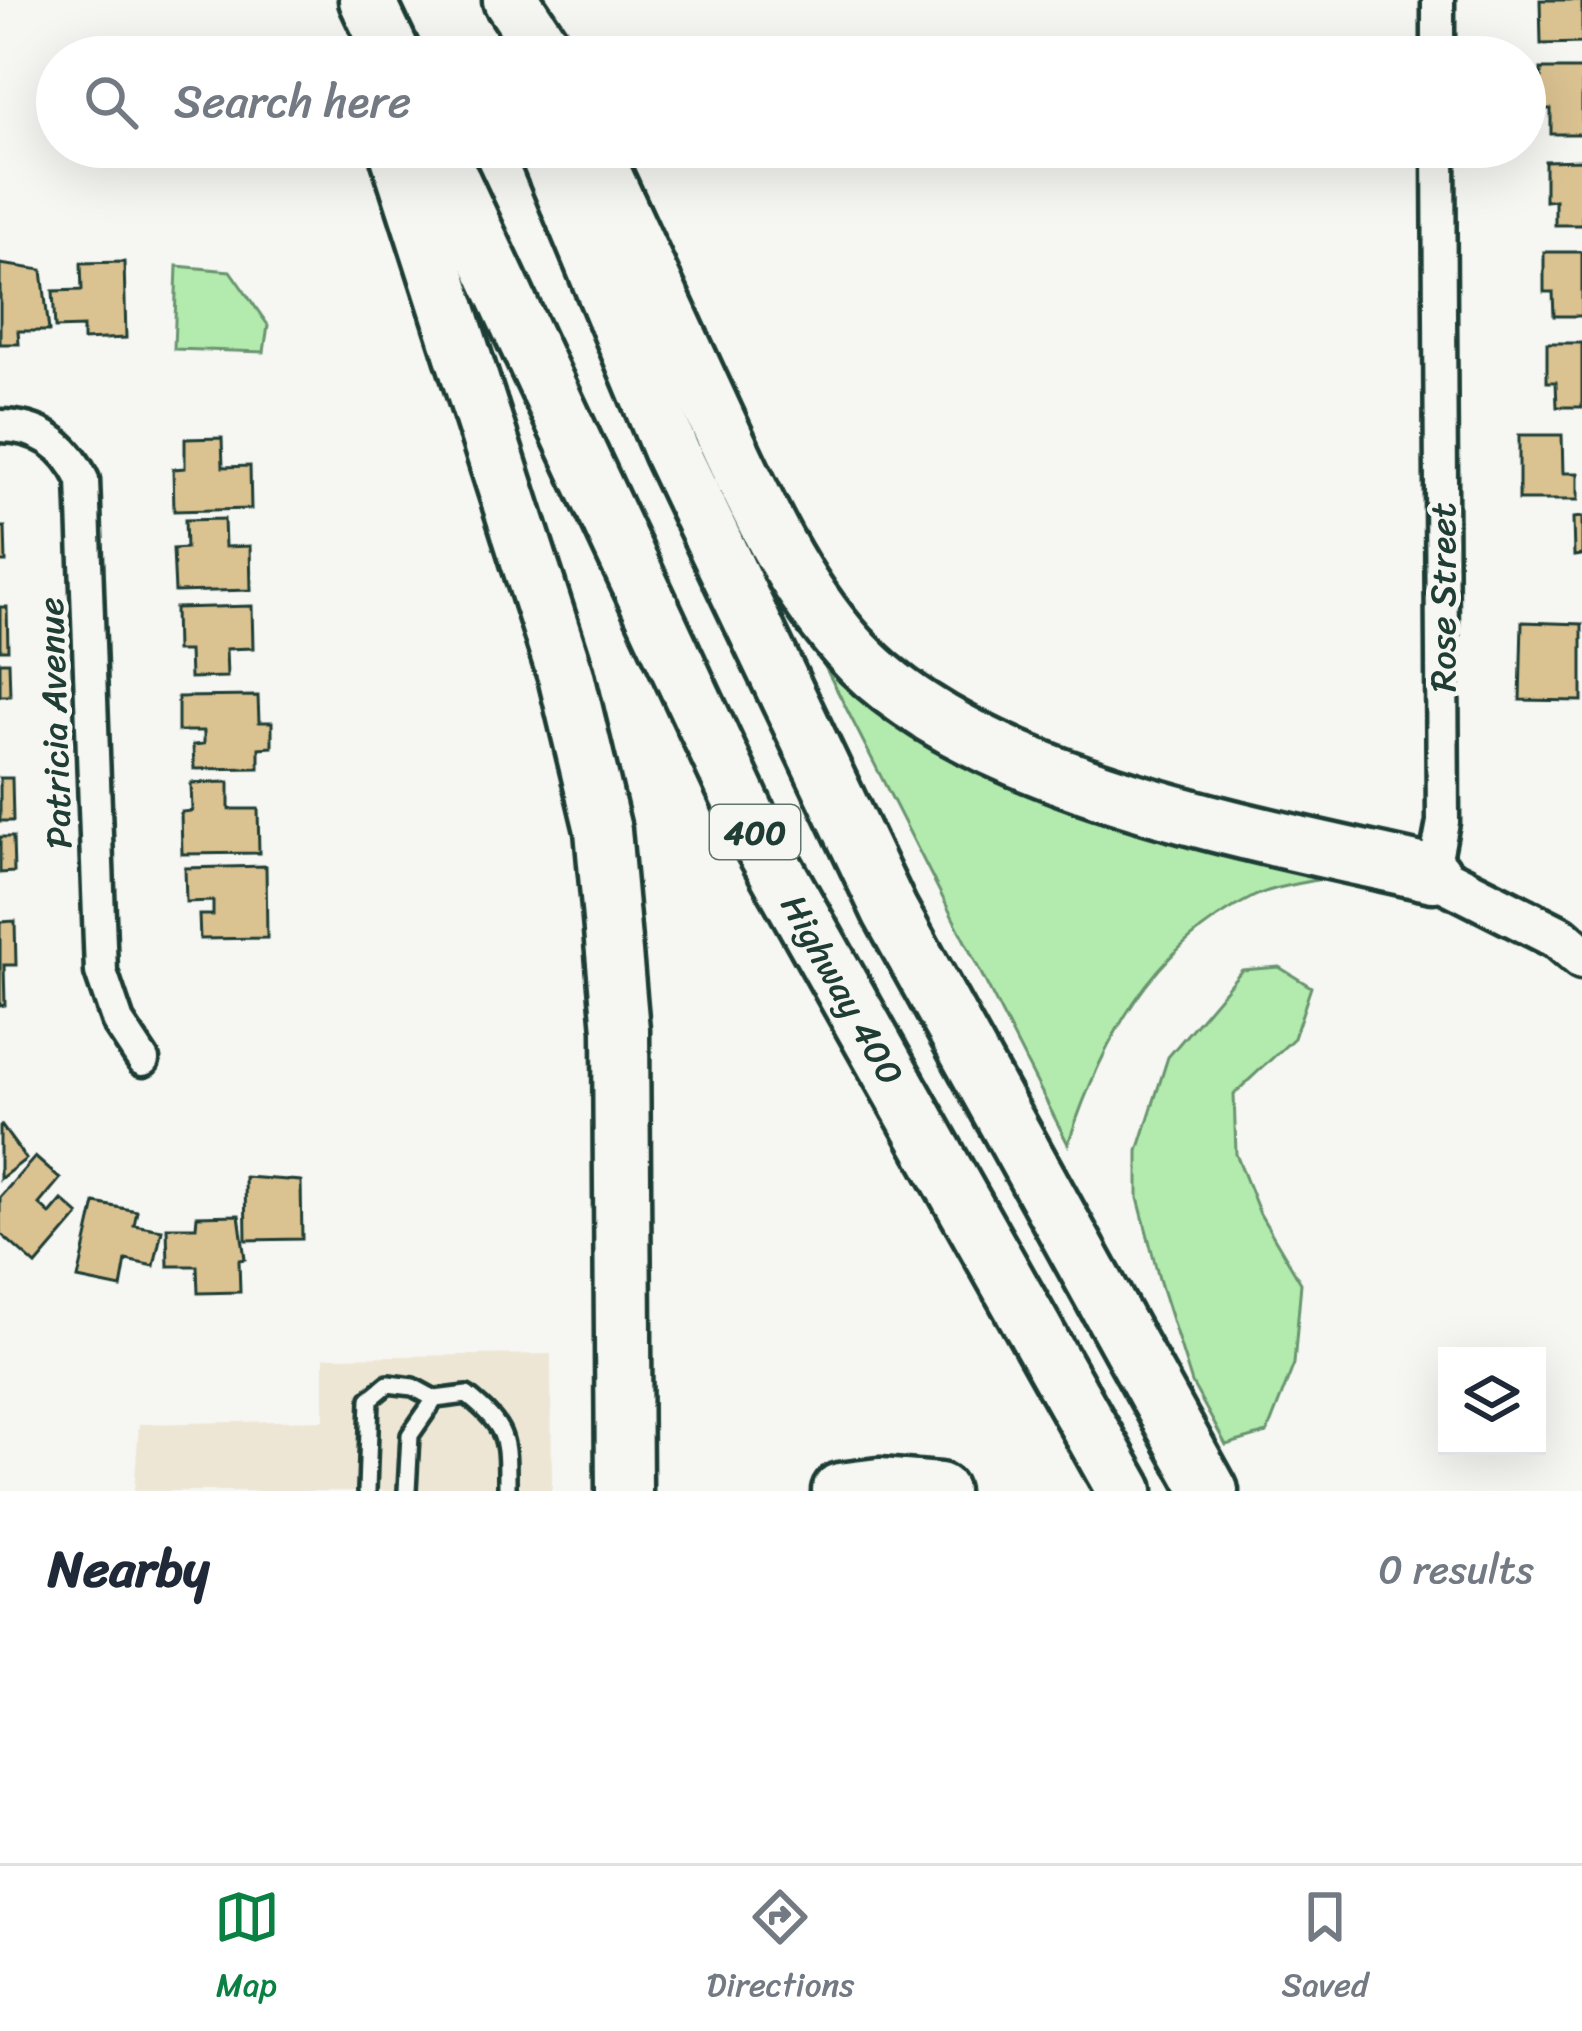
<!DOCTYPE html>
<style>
body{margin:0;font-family:Sriracha,sans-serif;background:#f2f2f3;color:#1f2937}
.controls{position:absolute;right:36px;bottom:36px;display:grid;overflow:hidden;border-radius:0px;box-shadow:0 12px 48px #0002}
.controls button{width:108px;height:108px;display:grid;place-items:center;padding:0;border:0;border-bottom:3px solid #e0e1e3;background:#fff;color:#1f2937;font:60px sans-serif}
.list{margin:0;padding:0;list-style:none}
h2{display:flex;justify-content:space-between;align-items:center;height:156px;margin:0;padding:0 48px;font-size:51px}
h2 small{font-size:39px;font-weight:400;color:#747a83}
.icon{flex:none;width:66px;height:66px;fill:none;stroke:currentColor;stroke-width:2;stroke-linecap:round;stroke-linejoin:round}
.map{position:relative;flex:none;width:1582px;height:1491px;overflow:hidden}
.search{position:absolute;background:#fff;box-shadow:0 12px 48px #0002;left:36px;right:36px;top:36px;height:132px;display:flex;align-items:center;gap:30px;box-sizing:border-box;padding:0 42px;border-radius:66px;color:#747a83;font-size:45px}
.sheet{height:372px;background:#fff}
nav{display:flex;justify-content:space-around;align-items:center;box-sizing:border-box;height:168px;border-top:3px solid #e0e1e3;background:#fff;font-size:33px;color:#747a83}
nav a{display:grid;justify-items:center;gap:6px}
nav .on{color:#0b8043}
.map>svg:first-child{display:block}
.built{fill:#eee6d5}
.green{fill:#b3eaad;stroke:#699470;stroke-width:3}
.building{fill:#dbc291;stroke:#1f3d34;stroke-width:3}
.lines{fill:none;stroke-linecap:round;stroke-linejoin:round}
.lane-casing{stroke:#1f3d34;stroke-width:24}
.street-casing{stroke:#1f3d34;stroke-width:39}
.secondary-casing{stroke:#1f3d34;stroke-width:51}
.highway-casing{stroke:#1f3d34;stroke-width:63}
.lane{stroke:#f6f6f2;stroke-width:15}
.street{stroke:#f6f6f2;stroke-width:30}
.secondary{stroke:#f6f6f2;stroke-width:42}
.highway{stroke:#f6f6f2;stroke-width:54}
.labels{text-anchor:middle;stroke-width:10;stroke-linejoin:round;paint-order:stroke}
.shield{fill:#f6f6f2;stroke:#60746d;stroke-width:3}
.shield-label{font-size:33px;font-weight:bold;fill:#1f3d34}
.street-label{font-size:36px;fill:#1f3d34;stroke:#f6f6f2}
</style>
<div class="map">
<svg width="1582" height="1491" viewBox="0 0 1582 1491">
<rect width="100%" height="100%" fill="#f6f6f2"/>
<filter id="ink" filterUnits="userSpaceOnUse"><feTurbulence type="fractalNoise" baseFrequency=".00833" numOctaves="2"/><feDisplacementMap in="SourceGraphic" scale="24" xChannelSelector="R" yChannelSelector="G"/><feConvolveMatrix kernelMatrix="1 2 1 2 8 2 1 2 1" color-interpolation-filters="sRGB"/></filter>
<g filter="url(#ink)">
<path class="built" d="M551 1354 552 1491H134L139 1424 324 1420V1357Z"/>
<path class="green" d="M177 266 230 271 268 325 264 352 174 349Z
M813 643 1331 877C1306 883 1274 886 1251 898 1150 948 1102 1042 1068 1144Z
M1279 967 1311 987 1294 1038 1234 1094 1236 1154 1260 1214 1301 1283 1294 1364 1267 1433 1226 1445 1192 1383 1159 1279 1138 1198V1151L1168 1057 1242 970Z"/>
<path class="building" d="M1540 0H1582V43L1541 44Z
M1541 69H1582V134H1551V109H1542Z
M1582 160V225H1555V200L1545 201V161Z
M1544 252H1582V316H1554L1553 292H1544Z
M124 262 126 338 83 340V327L55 328 53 291 82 290 81 263Z
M0 264 42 270 49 331H18L19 344H0Z
M1547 343H1582V407H1557L1556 382H1547Z
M1519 435H1562L1563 473H1578V500H1519Z
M222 438 223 467 250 466 251 509 174 511 173 469 185 468V439Z
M1582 517V555L1574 556 1573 518Z
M224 519 225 547 250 546 251 590 175 592 173 549 186 548 185 520Z
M0 527H5L6 562H0Z
M252 606 253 648 226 649 227 677 190 678 189 651H176L175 608Z
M0 607H7L8 650H0Z
M1522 622 1582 624V701L1520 700Z
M0 662H9L10 696H0Z
M258 696 259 722H272V747L259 748V768L194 769 193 745 204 744V731H178V697Z
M0 778H12L13 821H0Z
M229 782V809H258L259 853 182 854 181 812 192 811 191 783Z
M0 837H13L14 872 0 873Z
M266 866 267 938 200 939 199 915H213V901L186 902 185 868Z
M15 921 16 965H4L5 1005 0 1006V922Z
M1 1125 26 1159 0 1179V1126Z
M35 1157 60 1179 39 1204 50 1214 62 1200 79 1215 36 1265 0 1233V1197Z
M245 1177 301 1181 302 1239 246 1240Z
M95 1203 137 1211 134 1225 162 1230 154 1266 126 1260 121 1288 78 1279Z
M239 1215 245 1259 239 1260 240 1292 198 1293 197 1266H168L167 1227H196L197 1216Z"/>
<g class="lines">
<defs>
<path id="lane" d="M367 1491 370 1399 388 1384 413 1387 435 1399
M407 1491 410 1435 435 1399 467 1395C509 1429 507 1439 507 1491"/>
<path id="street" d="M1438 0V57
M0 426C40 426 66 445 83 480L101 972 118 1022 143 1060
M1433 874 1443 822 1439 147"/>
<path id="secondary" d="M1433 874 1560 938 1582 957"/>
<g id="highway">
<path d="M367 0 394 57"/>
<path d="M511 0 549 57"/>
<path d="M396 147 566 676 603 830 621 1030 624 1491"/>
<path id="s1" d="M436 147 758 838 1125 1491"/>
<path d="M545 147 671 451 890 911 1210 1491"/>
<path d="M591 147C630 232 670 318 709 403 748 487 786 577 848 647 968 784 1260 834 1433 874"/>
<path d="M840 1491 879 1486 939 1491"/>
</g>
</defs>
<use href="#lane" class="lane-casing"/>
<use href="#street" class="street-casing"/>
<use href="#secondary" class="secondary-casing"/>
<use href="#highway" class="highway-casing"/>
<use href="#lane" class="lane"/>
<use href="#street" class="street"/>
<use href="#secondary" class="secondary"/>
<use href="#highway" class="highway"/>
</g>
</g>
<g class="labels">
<rect class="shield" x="710" y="805" width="90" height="54" rx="9"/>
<g class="shield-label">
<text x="755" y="844">400</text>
</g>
<g class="street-label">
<text transform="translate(1442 597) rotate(-90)" y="13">Rose Street</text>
<text transform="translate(54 723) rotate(-92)" y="13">Patricia Avenue</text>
<text dy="13" stroke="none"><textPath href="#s1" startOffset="936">Highway 400</textPath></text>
</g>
</g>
</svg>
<div class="controls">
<button><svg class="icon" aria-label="layers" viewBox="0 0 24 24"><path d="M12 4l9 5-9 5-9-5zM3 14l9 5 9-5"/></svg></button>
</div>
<div class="search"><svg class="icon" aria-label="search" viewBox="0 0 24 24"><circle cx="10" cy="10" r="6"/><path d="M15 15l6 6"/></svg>Search here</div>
</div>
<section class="sheet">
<h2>Nearby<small>0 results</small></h2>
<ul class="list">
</ul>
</section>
<nav>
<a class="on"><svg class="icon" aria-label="map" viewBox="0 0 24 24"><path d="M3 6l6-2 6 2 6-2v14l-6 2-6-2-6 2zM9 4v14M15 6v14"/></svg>Map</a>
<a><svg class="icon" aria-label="directions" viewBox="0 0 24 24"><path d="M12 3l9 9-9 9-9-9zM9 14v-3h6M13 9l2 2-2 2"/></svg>Directions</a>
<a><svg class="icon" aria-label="saved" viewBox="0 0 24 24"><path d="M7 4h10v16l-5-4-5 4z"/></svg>Saved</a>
</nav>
